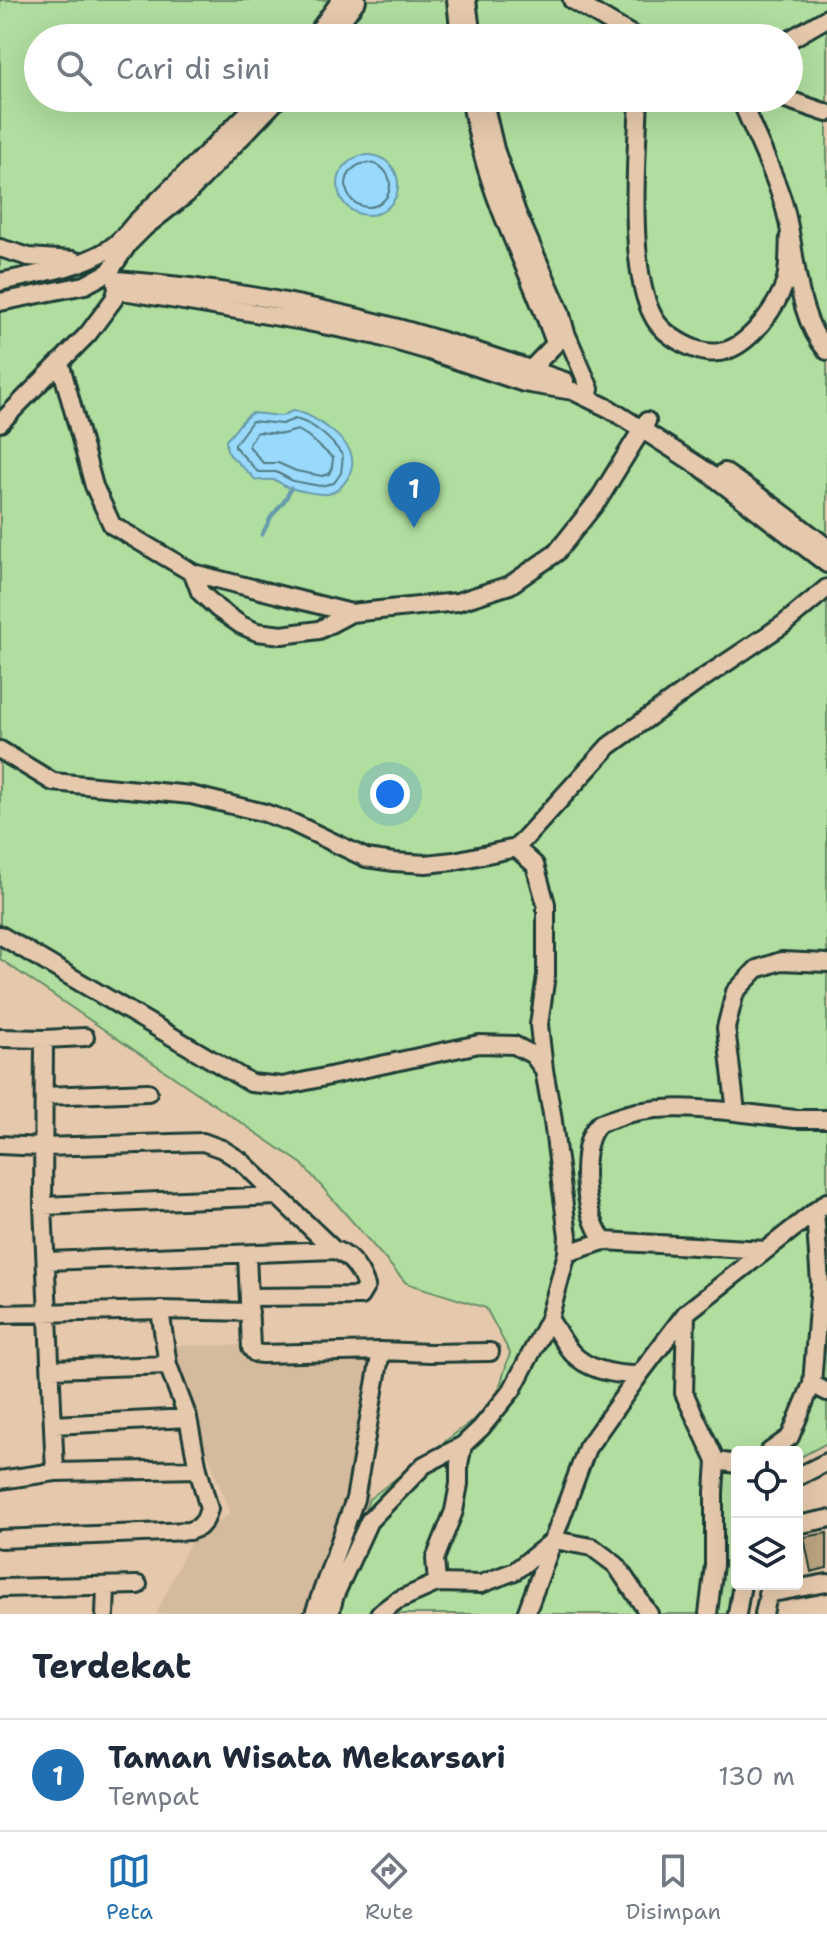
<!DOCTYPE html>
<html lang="id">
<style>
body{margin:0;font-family:"Shantell Sans",sans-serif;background:#f6f6f7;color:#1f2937}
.controls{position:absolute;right:24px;bottom:24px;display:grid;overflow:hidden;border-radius:8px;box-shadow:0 8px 32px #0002}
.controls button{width:72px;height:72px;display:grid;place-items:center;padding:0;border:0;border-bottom:2px solid #e0e1e3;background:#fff;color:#1f2937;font:40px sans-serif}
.you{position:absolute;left:390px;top:794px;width:28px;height:28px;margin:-20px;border:6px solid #fff;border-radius:50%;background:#1a73e8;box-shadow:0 0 0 12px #1a73e833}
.badge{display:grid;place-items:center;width:52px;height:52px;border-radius:50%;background:#1f6fb2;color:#fff;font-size:26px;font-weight:700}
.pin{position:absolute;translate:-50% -66px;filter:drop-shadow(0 2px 4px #0008)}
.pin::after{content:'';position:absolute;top:42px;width:28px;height:24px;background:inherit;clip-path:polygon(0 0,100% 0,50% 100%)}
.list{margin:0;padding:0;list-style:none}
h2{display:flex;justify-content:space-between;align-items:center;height:104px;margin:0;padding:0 32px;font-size:34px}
h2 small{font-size:26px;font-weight:400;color:#747a83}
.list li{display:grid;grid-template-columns:52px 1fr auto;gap:24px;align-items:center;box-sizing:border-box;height:112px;padding:0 32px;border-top:2px solid #e0e1e3}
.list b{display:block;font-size:30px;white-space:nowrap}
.list p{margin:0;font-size:26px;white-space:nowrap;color:#747a83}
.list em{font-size:26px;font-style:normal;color:#747a83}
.icon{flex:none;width:44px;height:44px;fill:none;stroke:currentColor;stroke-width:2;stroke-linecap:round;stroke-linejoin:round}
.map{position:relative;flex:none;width:827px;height:1614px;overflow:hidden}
.search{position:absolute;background:#fff;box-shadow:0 8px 32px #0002;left:24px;right:24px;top:24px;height:88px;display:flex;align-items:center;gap:20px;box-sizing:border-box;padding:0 28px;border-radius:44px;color:#747a83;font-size:30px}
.sheet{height:216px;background:#fff}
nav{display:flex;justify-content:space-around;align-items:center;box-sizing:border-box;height:112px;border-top:2px solid #e0e1e3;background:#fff;font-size:22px;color:#747a83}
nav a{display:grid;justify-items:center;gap:4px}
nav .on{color:#1f6fb2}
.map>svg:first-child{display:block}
.built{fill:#d5bb9d}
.green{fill:#afde9e;stroke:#678e69;stroke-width:2;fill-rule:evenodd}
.water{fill:#99d9fb;stroke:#689bab;stroke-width:2}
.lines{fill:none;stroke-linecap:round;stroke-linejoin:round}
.shore{stroke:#507b84;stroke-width:2}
.stream{stroke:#689bab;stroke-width:4}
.building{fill:#bba480;stroke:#1f3d34;stroke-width:2}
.minor-casing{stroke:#1f3d34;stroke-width:22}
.minor{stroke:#e6c9ac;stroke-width:16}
</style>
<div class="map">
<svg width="827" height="1614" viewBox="0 0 827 1614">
<rect width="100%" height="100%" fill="#e6c9ac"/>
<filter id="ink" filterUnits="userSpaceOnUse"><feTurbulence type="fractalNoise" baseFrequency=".0125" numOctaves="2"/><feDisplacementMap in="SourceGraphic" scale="16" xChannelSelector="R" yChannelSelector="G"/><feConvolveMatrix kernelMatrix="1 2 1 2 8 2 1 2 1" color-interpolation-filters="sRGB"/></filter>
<g filter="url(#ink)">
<path class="built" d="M167 1345 377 1346 369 1499 328 1614H156L193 1536 230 1514Z"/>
<path class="green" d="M0 0H827V1443L797 1459V1452H737V1584L735 1614H328L369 1499 485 1411 498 1392 510 1353 486 1308 406 1283 302 1164 0 959ZM38 38H789V98H38Z"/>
<path class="water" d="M338 185a30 30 0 1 1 60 0a30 30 0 1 1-60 0Z
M292 411C309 411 346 438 351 454 356 470 344 490 328 494 320 495 293 490 285 486 281 484 279 481 274 480 268 479 262 481 256 480L230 455 227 450 226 440C236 432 241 418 252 413L282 416Z"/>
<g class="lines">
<path class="shore" d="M346 185a22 22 0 1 1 44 0a22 22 0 1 1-44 0Z
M295 419C314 423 332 440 343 456L341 473 334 483 320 486 293 481 276 472H258L235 447V444L252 421 282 424Z
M298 430 308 436 333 458 332 467 329 474 322 476 296 471 278 463H263L249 446 250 442 257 432 283 434Z"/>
<path class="stream" d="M262 535 271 517 285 500 291 488"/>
</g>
<path class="building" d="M827 1533V1568L811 1572 804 1537Z"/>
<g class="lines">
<defs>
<path id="minor" d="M456 0 460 38
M467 0 472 38
M572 0 637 38
M313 38 341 0
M329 38 357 0
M789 40 827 18
M470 98C474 116 477 135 482 152 499 218 533 279 555 343
M483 98 495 149 517 213 560 311 566 333 590 389 588 398
M639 98C637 152 627 269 653 316 660 330 675 340 690 347 699 351 708 354 719 352 748 349 779 305 786 279 789 265 788 250 789 236
M740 98C754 133 772 167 783 202 798 249 793 313 827 351
M783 98 827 113
M0 248 29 257 73 260
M116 280C231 288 346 310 456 345 493 356 529 369 565 381
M0 282C35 274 77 269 109 249 120 242 127 233 135 223L263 98
M117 290 303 321 377 336 429 351 524 383 573 391 610 409 702 468 827 564
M0 302 85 285 109 272 129 243 145 227 187 194 279 98
M60 362 94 486 112 525 193 573 351 613 457 602 510 585 556 553 599 499 647 421
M527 376 530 370 562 337
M0 423 88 334 114 299 117 290 116 282
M724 472 772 505 827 547
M193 573 200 592 218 609 241 625 257 632 282 635 319 630 351 613
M0 750 53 782 191 795 265 813 293 823 366 858 394 862 426 864 454 861 516 848 535 865 546 904V975L539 1025 544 1070 552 1114 568 1236 567 1253 549 1319 512 1390 481 1428 463 1445 459 1464V1484L454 1511 435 1559 437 1583 396 1601 379 1614
M516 848 609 746 699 681 784 624 827 588
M0 935 251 1083 283 1086 479 1044 514 1045 533 1055 544 1070
M0 1038 44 1039 85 1037
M44 1039 43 1206 55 1472
M45 1096 148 1092
M736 1112 795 1119H827
M0 1145 43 1147 203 1142 222 1149 241 1161 334 1250
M43 1206 277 1196
M604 1241 766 1250
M567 1253 604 1241C591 1223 586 1198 585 1176 585 1159 586 1135 600 1123 601 1123 611 1119 612 1119 650 1104 695 1108 736 1112L726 1028 735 992 757 969 781 961 827 963
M247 1254 251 1348 255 1353 262 1354 381 1351 430 1353 490 1352
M47 1261 334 1250C351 1255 360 1270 366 1286L360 1296 249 1297
M0 1314 160 1310 250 1312
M686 1314 684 1393 716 1461 737 1464
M549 1319C557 1330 563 1343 572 1353 589 1371 615 1375 639 1375
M51 1369 168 1365
M812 1384 827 1392
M54 1425 188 1418
M769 1452 790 1437 812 1384 820 1284 815 1211
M797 1477 827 1462
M0 1480 55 1472 198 1469
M797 1525 827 1519
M0 1539 189 1531 199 1527 205 1520 209 1509 198 1469 188 1418 168 1365 160 1310
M437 1583 481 1584 515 1571 554 1540 592 1547 616 1565 649 1614
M0 1588 138 1585
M767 1594 827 1583
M105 1614 106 1587
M314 1614 355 1499 381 1351
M330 1614 335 1595 369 1521 424 1465 463 1445
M526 1614 587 1448 639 1375 686 1313 827 1202
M708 1614 714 1565V1492L716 1461
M737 1614 742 1584
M764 1614 770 1586"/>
</defs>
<use href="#minor" class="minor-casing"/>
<use href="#minor" class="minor"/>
</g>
</g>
</svg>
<div class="controls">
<button><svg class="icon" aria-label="locate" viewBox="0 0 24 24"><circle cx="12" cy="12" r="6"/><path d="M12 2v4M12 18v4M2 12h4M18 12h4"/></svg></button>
<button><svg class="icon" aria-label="layers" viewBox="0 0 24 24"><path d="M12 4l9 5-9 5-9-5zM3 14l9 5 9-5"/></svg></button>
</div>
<div class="you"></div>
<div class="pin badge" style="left:414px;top:528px">1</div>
<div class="search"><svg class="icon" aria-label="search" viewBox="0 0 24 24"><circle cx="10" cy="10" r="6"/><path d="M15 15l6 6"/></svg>Cari di sini</div>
</div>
<section class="sheet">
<h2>Terdekat<small></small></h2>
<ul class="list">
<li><span class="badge">1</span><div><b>Taman Wisata Mekarsari</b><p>Tempat</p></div><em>130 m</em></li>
</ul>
</section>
<nav>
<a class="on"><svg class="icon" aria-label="map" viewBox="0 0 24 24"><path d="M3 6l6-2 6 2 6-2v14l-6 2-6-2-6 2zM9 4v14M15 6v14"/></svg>Peta</a>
<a><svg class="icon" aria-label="directions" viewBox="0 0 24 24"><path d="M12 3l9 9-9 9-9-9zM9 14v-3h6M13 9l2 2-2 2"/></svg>Rute</a>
<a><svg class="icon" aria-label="saved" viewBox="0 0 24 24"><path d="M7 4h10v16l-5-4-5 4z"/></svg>Disimpan</a>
</nav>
